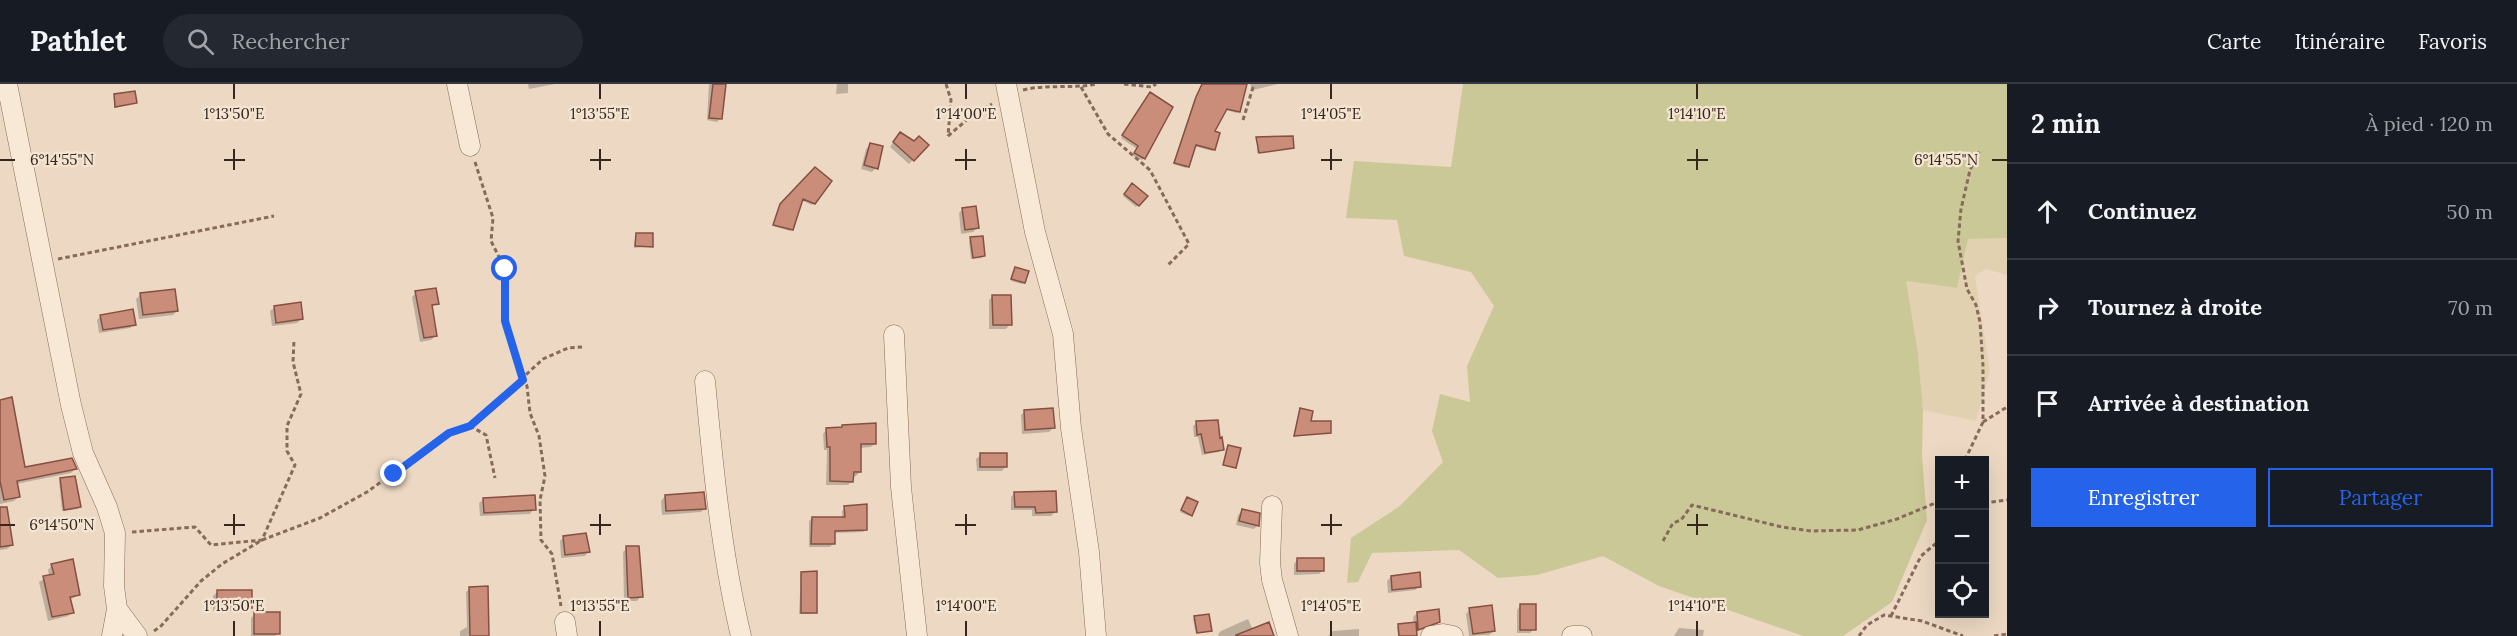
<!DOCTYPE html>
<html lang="fr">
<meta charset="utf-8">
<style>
body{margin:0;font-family:Lora,serif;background:#242831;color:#f1f3f6}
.controls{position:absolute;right:18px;bottom:18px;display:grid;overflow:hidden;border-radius:0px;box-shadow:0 6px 24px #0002}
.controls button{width:54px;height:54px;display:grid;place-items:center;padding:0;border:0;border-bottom:2px solid #363941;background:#171b24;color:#f1f3f6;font:30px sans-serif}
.stop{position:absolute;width:18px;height:18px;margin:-14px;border:4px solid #2563eb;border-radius:50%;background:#fff}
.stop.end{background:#2563eb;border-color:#fff;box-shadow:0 2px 6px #0008}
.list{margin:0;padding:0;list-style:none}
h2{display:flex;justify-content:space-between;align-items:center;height:78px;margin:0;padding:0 24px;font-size:26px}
h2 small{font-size:20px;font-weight:400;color:#9ea1a6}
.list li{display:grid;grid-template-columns:39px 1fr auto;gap:18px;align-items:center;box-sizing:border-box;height:96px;padding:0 24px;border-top:2px solid #363941}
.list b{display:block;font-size:22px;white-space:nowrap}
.list em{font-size:20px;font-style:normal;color:#9ea1a6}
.actions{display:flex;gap:12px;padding:18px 24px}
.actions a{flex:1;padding:14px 0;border:2px solid #2563eb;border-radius:0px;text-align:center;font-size:21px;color:#2563eb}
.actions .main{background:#2563eb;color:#fff}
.icon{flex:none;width:33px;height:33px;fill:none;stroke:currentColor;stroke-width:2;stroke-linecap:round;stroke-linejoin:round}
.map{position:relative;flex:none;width:2007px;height:552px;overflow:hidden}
header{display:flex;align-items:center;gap:36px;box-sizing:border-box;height:84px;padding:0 30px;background:#171b24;border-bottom:2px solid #363941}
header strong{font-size:28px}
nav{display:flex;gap:33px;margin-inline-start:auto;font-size:21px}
.search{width:420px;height:54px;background:#242831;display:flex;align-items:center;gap:15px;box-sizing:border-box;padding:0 21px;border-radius:33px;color:#9ea1a6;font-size:22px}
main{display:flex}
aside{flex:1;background:#171b24}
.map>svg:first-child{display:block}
.farmland{fill:#e2d1b1}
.green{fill:#cbc897}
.shadow{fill:#0003}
.building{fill:#ca8d7a;stroke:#855041;stroke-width:1.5}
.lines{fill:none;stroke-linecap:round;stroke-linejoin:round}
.street-casing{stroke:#866a5a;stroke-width:21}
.path{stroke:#866a5a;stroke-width:3;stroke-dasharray:4.5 3;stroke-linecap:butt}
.street{stroke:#f8e8d6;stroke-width:20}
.route{stroke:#2563eb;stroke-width:8}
.ticks{fill:none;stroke:#37261e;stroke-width:2}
.ticks-label{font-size:15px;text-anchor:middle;fill:#37261e;stroke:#f4e5d2;stroke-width:4.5;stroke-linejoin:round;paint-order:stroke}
</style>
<header>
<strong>Pathlet</strong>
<div class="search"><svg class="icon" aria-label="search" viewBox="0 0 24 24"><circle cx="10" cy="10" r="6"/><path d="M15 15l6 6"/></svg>Rechercher</div>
<nav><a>Carte</a><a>Itinéraire</a><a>Favoris</a></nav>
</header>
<main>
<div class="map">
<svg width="2007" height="552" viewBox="0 0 2007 552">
<rect width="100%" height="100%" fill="#edd9c3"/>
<path class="farmland" d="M2007 154V191L1986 185 1975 192 1990 287 1976 337 1923 326 1918 269 1906 197 1956 204 1968 155Z"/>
<path class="green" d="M1463 0H2007V154L1968 155 1957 204 1906 197 1918 269 1923 326 1922 372 1927 436 1892 518 1843 552H1803L1659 502 1603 472 1537 491 1498 494 1459 466 1372 469 1358 498 1347 499 1351 454 1400 422 1443 378 1432 347 1440 310 1470 318 1467 282 1494 222 1471 188 1404 172 1397 136 1346 134 1354 77 1451 83Z"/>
<path class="shadow" d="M528 0H555L529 5Z
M709 0H724L720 35 717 38 707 36Z
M837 0H848V9L836 10Z
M1202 0H1245L1238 27 1237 29 1225 26 1212 48 1214 65 1212 67 1194 62 1186 84 1173 80 1194 16Z
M1250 0H1278L1253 6Z
M114 12 136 19 114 24Z
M1148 12 1144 74 1142 76 1133 72 1137 65 1121 54Z
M896 54 914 59 926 61 909 80 890 63Z
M1257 54 1292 64 1257 69Z
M870 61 876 84 872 88 861 85 866 65Z
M815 85 813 119 812 121 801 116 790 147 773 142 779 124Z
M1132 101 1146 112 1136 123 1123 112Z
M963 125 977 144 973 148 961 150 959 129Z
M636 150 651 162 634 164Z
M971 155 984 172 982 174 971 175 969 157Z
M1014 186 1024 199 1022 200 1011 197Z
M416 209 437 219 431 224 435 252 431 256 420 258 412 213Z
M141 210 177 227 173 231 139 235 136 215Z
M993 212 1010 240 1006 245H989V216Z
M275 223 301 235 297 239 272 242 270 227Z
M101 232 134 240 130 244 99 249 97 236Z
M0 317 24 385H75L71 389 16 400 18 413 14 417 0 420Z
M1300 326 1309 338 1330 348 1293 353Z
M1025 327 1053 344 1049 348 1022 350 1021 331Z
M1197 339 1219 356 1222 365 1219 368 1202 371 1198 353H1194L1193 342Z
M843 342 875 359 871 363 860 364V388L856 392H852V397L848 401H826L827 366H824L823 350 827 345H840Z
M981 371 1006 382 1002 387H977L976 375Z
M61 395 79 423 78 425 62 427 59 397Z
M1015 409 1055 428 1051 432H1032V426H1011V413Z
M665 412 705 424 701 428 662 431 661 417Z
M484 415 534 425 530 430 480 432 479 419Z
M1186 416 1191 431 1189 432 1180 428Z
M845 424 866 445 863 448 833 449V460L830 463H809V437L812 434H842V427Z
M1242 427 1258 441 1254 445 1236 441 1238 431Z
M0 441 12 461 7 465 0 466Z
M564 453 589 467 585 472 561 474 560 457Z
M627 464 641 512 637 517H624L623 468Z
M1298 475 1323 486 1319 490 1294 491V480Z
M52 481 79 511 69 516 72 528 68 532 48 537 39 498 49 492 48 486Z
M801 489 815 528 813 530H799Z
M1391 493 1420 502 1415 506 1388 509 1387 497Z
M470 504 489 552H460V547L467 543 466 508Z
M217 508 251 523 247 527H213V512Z
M1521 521 1534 545 1530 549H1517V526Z
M1470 525 1494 547 1489 551 1469 552 1466 530Z
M1417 529 1438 538 1434 542 1415 548V552H1398L1397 543 1414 540 1413 533Z
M255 530 278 549 275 552H251V534Z
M1195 533 1210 546 1196 550 1193 535Z
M1248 535 1253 546 1273 552H1219L1218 550 1221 547Z
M1679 544 1704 546 1703 552H1674Z
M1359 545V552H1328L1333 547Z"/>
<path class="building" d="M713 0H726L722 35 709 34Z
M1202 0H1247L1240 28 1227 25 1215 47 1220 49 1215 66 1196 61 1189 83 1174 79 1196 13Z
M135 7 137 19 115 23 114 10Z
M1150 8 1173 23 1145 75 1134 69 1138 62 1122 51Z
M900 48 914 57 919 52 929 61 914 77 893 58Z
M1293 52 1294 64 1259 69 1256 53Z
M870 59 883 62 878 85 864 81Z
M815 83 832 97 815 120 803 115 793 146 773 141 780 120Z
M1132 99 1148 112 1139 122 1124 110Z
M976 122 979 144 965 146 962 124Z
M636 149H653V163L635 162Z
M983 152 985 172 973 174 970 153Z
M1015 183 1029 187 1025 199 1011 195Z
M436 204 439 220 432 221 437 252 424 254 415 207Z
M175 205 178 227 143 231 140 209Z
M992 211H1011L1012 241H993Z
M301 218 303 235 276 239 274 222Z
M133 225 136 241 103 246 100 231Z
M12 313 25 383 72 374 77 385 17 397 20 413 4 416 0 397V316Z
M1053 324 1055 344 1025 346 1024 326Z
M1300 324 1313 327 1311 337H1331V349L1294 352Z
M1218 336 1220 354 1222 353 1224 366 1205 369 1201 350 1197 351 1196 337Z
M876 339V360H861V388H854L853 398 830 397V363H827L826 344 842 343V341Z
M1228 361 1241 364 1236 384 1223 381Z
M980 369H1007V383H980Z
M75 392 81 423 64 426 60 394Z
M1056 407 1057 428 1036 429 1035 423H1015L1014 408Z
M704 408 706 425 666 427 665 411Z
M535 411 536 426 484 429 483 414Z
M1187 413 1198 418 1192 432 1181 426Z
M867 420V446L835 447V460H811L812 433H845L844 422Z
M0 423H7L13 461 0 463Z
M1242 425 1260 429 1259 442 1239 437Z
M586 449 590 468 565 471 563 452Z
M626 462H639L643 513 628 514Z
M1297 474H1324V487H1297Z
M73 475 80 511 70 513 74 529 52 533 43 492 54 490 51 480Z
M817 487V529H801V488Z
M1420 488 1421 503 1392 506 1391 492Z
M488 502 489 552H470L469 503Z
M217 506H252V524H217Z
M1520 520H1536V546H1520Z
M1492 521 1495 547 1473 550 1469 524Z
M1439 525 1440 538 1418 546 1417 528Z
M254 528H280V550H254Z
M1209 530 1212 547 1197 549 1194 532Z
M1269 538 1274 552H1236V551Z
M1416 538 1417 552H1399L1398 540Z"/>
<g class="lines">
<defs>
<path id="street" d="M7 0 71 321 83 369 107 423 115 449 114 502 117 525 112 552
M457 0 470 62
M1006 0 1035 148 1063 250 1071 344 1089 468 1096 552
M894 251 901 403 917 552
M705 297C713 383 721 468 741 552
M1272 422 1270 479 1272 496 1288 552
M117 525 137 552
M565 538 567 552
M1431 552 1443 550 1453 552
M1572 552H1582"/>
</defs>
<use href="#street" class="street-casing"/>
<path class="path" d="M946 0 951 16 948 52
M1124 0 1152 3 1156 0
M1081 3 1108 50 1150 86 1189 160 1168 181
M1023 6C1047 0 1072 5 1097 0
M1243 36 1254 0
M948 52 969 34 992 20
M475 78 493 134 491 157 505 185V237L523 296 527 302 530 329 539 352 545 392 540 416 541 456 552 470 561 522
M58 175 274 132
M1983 338 2007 323
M470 342 486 351 495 394
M1965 376 1983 338V282L1980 238 1976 221 1967 205 1958 157 1961 125 1970 86 1980 66
M1984 419 2007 416
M132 448 195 443 211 461 262 456 295 381 287 367V342L301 310 293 278 294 256
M1663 457 1673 439 1681 436 1692 421 1782 443 1811 447 1858 446 1897 435 1940 417
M1891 532 1921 472 1940 456
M154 547 161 542 201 497 222 480 262 456 320 434 367 408 449 349 470 342 543 275 568 264 582 263
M1859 552 1867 541 1884 531 1922 537 1963 552
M1994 552 2007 550"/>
<use href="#street" class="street"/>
</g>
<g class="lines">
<path class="route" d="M394 390 449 349 470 342 523 296 505 237V185"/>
</g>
<path class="ticks" d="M234 0V15M600 0V15M966 0V15M1331 0V15M1697 0V15M234 65V86M600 65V86M966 65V86M1331 65V86M1697 65V86M0 76H15M224 76H245M590 76H611M955 76H976M1321 76H1342M1687 76H1708M1992 76H2007M234 430V451M600 430V451M966 430V451M1331 430V451M1697 430V451M0 441H15M224 441H245M590 441H611M955 441H976M1321 441H1342M1687 441H1708M234 537V552M600 537V552M966 537V552M1331 537V552M1697 537V552"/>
<g class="ticks-label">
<text x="234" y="35">1°13'50"E</text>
<text x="600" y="35">1°13'55"E</text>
<text x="966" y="35">1°14'00"E</text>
<text x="1331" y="35">1°14'05"E</text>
<text x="1697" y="35">1°14'10"E</text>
<text x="62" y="81">6°14'55"N</text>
<text x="1946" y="81">6°14'55"N</text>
<text x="62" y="446">6°14'50"N</text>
<text x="234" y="527">1°13'50"E</text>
<text x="600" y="527">1°13'55"E</text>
<text x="966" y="527">1°14'00"E</text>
<text x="1331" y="527">1°14'05"E</text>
<text x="1697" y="527">1°14'10"E</text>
</g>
</svg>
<div class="controls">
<button>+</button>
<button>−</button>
<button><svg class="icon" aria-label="locate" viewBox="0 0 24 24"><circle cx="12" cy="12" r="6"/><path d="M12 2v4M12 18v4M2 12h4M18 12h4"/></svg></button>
</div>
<div class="stop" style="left:505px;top:185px"></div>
<div class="stop end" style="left:394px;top:390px"></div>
</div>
<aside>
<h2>2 min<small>À pied · 120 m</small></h2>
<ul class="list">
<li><svg class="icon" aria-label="ahead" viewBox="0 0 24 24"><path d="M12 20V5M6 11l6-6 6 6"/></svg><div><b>Continuez</b></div><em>50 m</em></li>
<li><svg class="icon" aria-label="right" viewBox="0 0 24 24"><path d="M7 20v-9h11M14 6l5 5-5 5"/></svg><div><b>Tournez à droite</b></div><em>70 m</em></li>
<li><svg class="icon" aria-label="arrive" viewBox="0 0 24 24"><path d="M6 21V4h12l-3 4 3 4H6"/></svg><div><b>Arrivée à destination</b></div></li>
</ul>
<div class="actions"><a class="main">Enregistrer</a><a>Partager</a></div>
</aside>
</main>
